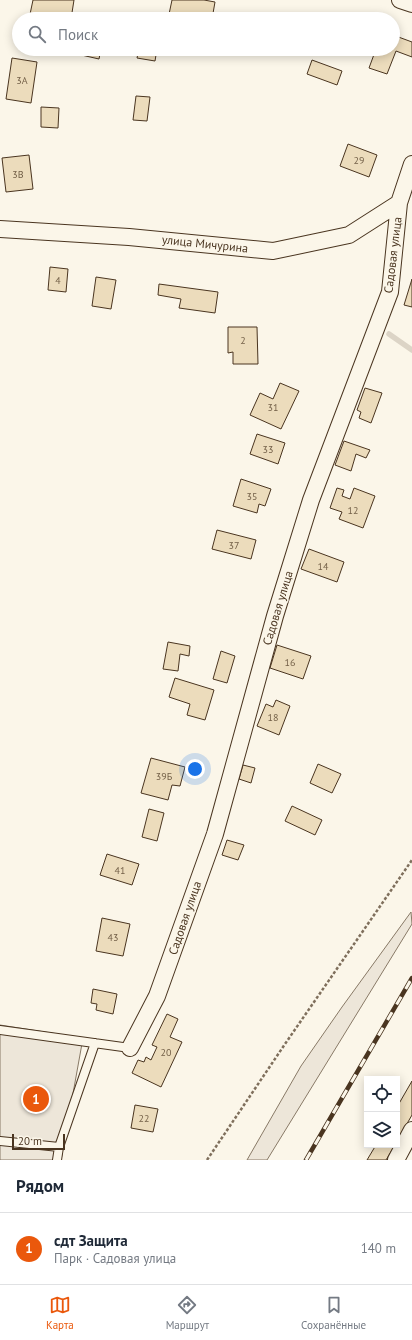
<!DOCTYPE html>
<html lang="ru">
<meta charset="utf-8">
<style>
body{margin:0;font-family:"PT Sans",sans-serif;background:#f2f2f3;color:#1f2937}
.controls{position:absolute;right:12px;bottom:12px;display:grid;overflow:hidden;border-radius:0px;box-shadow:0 2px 10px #0003}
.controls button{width:36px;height:36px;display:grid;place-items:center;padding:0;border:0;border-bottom:1px solid #e0e1e3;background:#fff;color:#1f2937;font:20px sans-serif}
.scale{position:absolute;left:12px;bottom:10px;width:53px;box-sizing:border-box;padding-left:4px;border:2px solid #4a3520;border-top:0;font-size:11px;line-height:14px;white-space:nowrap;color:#4a3520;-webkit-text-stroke:3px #fbf6e9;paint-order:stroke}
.you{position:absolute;left:195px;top:769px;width:14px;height:14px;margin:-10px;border:3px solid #fff;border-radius:50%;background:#1a73e8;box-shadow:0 0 0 6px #1a73e833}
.badge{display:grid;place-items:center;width:26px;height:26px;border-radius:50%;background:#ea580c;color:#fff;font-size:13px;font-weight:700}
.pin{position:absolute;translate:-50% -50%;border:2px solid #fff;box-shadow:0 1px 4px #0006}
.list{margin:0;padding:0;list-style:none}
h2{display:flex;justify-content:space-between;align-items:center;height:52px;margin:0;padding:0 16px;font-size:17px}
h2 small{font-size:13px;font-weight:400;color:#747a83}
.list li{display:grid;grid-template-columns:26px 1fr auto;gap:12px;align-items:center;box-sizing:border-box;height:72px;padding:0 16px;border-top:1px solid #e0e1e3}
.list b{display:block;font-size:15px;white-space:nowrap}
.list p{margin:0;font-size:13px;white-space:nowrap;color:#747a83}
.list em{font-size:13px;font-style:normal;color:#747a83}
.icon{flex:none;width:22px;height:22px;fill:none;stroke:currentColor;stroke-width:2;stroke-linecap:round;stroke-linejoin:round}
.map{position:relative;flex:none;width:412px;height:1160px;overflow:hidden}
.search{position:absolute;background:#fff;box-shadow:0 2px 10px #0003;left:12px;right:12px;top:12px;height:44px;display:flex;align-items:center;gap:10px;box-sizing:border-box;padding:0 14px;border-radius:22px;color:#747a83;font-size:15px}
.sheet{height:124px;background:#fff}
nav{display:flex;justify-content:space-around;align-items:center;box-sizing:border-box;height:56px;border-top:1px solid #e0e1e3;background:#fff;font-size:11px;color:#747a83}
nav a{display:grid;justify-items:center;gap:2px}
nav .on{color:#ea580c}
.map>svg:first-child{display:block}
.green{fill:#ede6d9;stroke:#887966}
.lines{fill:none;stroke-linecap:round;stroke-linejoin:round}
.stream{stroke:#dcd4c6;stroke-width:5.5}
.building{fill:#ecdcbc;stroke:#4a3520}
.service-casing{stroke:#4a3520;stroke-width:10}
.minor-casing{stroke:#4a3520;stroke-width:18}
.path{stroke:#7f6f5c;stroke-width:2.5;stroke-dasharray:3 2;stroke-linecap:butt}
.service{stroke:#fbf6e9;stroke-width:8}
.minor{stroke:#fbf6e9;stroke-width:16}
.rail-casing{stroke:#4a3520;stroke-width:4.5}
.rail{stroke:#fbf6e9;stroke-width:3;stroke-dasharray:9;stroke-linecap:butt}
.labels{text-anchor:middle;stroke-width:3;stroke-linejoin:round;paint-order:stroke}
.number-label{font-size:10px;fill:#725f47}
.street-label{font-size:12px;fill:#4a3520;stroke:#fbf6e9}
</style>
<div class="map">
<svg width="412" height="1160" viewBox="0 0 412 1160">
<rect width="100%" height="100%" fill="#fbf6e9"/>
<path class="green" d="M411 912 412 924 267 1160H247L301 1066 342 1007Z
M0 1025 83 1038 61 1160H0Z"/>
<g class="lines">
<path class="stream" d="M389 334 412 350"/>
</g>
<path class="building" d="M33 0H74L71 19H29Z
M172 0H204L215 2 212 19H168Z
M393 35 412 42V57L396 51 387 74 369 68 376 49H393Z
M78 49H101L99 59 77 54Z
M139 49H157L155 61 137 58Z
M12 58 37 62 31 103 6 99Z
M312 60 342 71 337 85 307 74Z
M136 96 150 97 147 121 133 120Z
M41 107 59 108 58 128 41 127Z
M348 144 377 155 369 177 340 166Z
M29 155 33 189 6 192 2 158Z
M50 267 68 269 66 292 48 290Z
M96 277 116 280 111 309 92 306Z
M412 279V307L404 305Z
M159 284 218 292 215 313 179 308 181 299 158 295Z
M228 327H257L258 364H233V352L228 353Z
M280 383 299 391 281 429 250 415 260 393 273 399Z
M365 388 382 393 371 423 359 418 361 412 357 410Z
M257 434 285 443 278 464 250 454Z
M344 441 370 450 366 458 356 454 351 471 335 465Z
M241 479 271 489 265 506 259 504 257 513 233 506Z
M337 488 344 490 342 496 350 499 354 488 375 496 363 528 339 519 342 512 330 508Z
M217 530 256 540 251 559 212 549Z
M309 549 344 562 337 582 301 569Z
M168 642 190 646 189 656 180 654 178 671 163 669Z
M277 645 311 656 303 679 270 668Z
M221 651 235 656 227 683 213 679Z
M175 678 214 690 205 720 187 715 190 704 169 697Z
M276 700 290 706 279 735 257 726 266 704 273 707Z
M151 758 185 767 180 786 172 785 168 800 141 793Z
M318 764 341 774 332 793 310 783Z
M243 765 255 768 251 783 239 779Z
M292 806 322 820 315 835 285 821Z
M149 809 164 813 157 841 142 837Z
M227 840 244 845 238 860 222 855Z
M107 854 139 864 132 885 100 875Z
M102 918 130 924 123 956 96 951Z
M93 989 117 994 113 1014 96 1010 97 1004 91 1003Z
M167 1014 178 1019 170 1037 182 1042 161 1087 132 1073 138 1060 144 1062 146 1057 151 1060 157 1047 152 1045Z
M412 1081V1115L397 1141V1107Z
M135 1105 158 1109 153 1132 131 1128Z
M376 1145H395L386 1160H367Z"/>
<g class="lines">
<defs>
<path id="service" d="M0 1030 130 1048
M0 1141 59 1147
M57 1160 59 1147 95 1043"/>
<path id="minor" d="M400 0 412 4
M0 229 129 237 273 251 349 235 399 203
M130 1048 157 996 215 834 275 616 311 500 390 292 399 203 412 164
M396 1160 412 1130"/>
</defs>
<use href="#service" class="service-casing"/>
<use href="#minor" class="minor-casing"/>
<path class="path" d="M207 1160 285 1044 412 860"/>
<use href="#service" class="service"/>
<use href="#minor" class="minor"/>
<defs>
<path id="rail" d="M306 1160 412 978"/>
</defs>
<use href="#rail" class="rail-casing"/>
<use href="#rail" class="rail"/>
</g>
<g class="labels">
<g class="number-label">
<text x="22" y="84">3А</text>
<text x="359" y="164">29</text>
<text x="18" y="178">3В</text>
<text x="58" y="284">4</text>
<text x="243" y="344">2</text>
<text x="273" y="411">31</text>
<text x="268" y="453">33</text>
<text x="252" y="500">35</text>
<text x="353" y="514">12</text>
<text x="234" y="549">37</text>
<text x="323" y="570">14</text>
<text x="290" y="666">16</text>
<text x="273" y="721">18</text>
<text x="164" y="780">39Б</text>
<text x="120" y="874">41</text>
<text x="113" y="941">43</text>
<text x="166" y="1056">20</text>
<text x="144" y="1122">22</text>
</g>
<g class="street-label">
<text transform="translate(205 244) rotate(6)" y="4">улица Мичурина</text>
<text transform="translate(393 255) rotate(-83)" y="4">Садовая улица</text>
<text transform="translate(278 608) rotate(-73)" y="4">Садовая улица</text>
<text transform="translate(185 918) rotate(-71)" y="4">Садовая улица</text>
</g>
</g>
</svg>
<div class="controls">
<button><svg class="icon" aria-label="locate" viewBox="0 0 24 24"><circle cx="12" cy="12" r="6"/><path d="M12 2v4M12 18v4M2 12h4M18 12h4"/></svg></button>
<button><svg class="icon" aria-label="layers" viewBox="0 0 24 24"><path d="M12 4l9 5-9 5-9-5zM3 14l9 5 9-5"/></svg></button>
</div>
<div class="scale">20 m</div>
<div class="you"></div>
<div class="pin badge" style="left:36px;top:1099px">1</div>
<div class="search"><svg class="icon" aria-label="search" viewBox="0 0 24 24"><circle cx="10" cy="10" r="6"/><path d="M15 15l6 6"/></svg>Поиск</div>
</div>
<section class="sheet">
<h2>Рядом<small></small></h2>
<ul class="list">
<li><span class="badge">1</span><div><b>сдт Защита</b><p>Парк · Садовая улица</p></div><em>140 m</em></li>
</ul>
</section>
<nav>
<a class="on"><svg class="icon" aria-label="map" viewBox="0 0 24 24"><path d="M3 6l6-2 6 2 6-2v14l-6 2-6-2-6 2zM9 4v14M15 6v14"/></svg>Карта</a>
<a><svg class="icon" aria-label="directions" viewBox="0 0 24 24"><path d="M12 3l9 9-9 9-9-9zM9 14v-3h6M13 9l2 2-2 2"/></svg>Маршрут</a>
<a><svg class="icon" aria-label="saved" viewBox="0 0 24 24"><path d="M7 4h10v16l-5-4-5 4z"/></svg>Сохранённые</a>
</nav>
